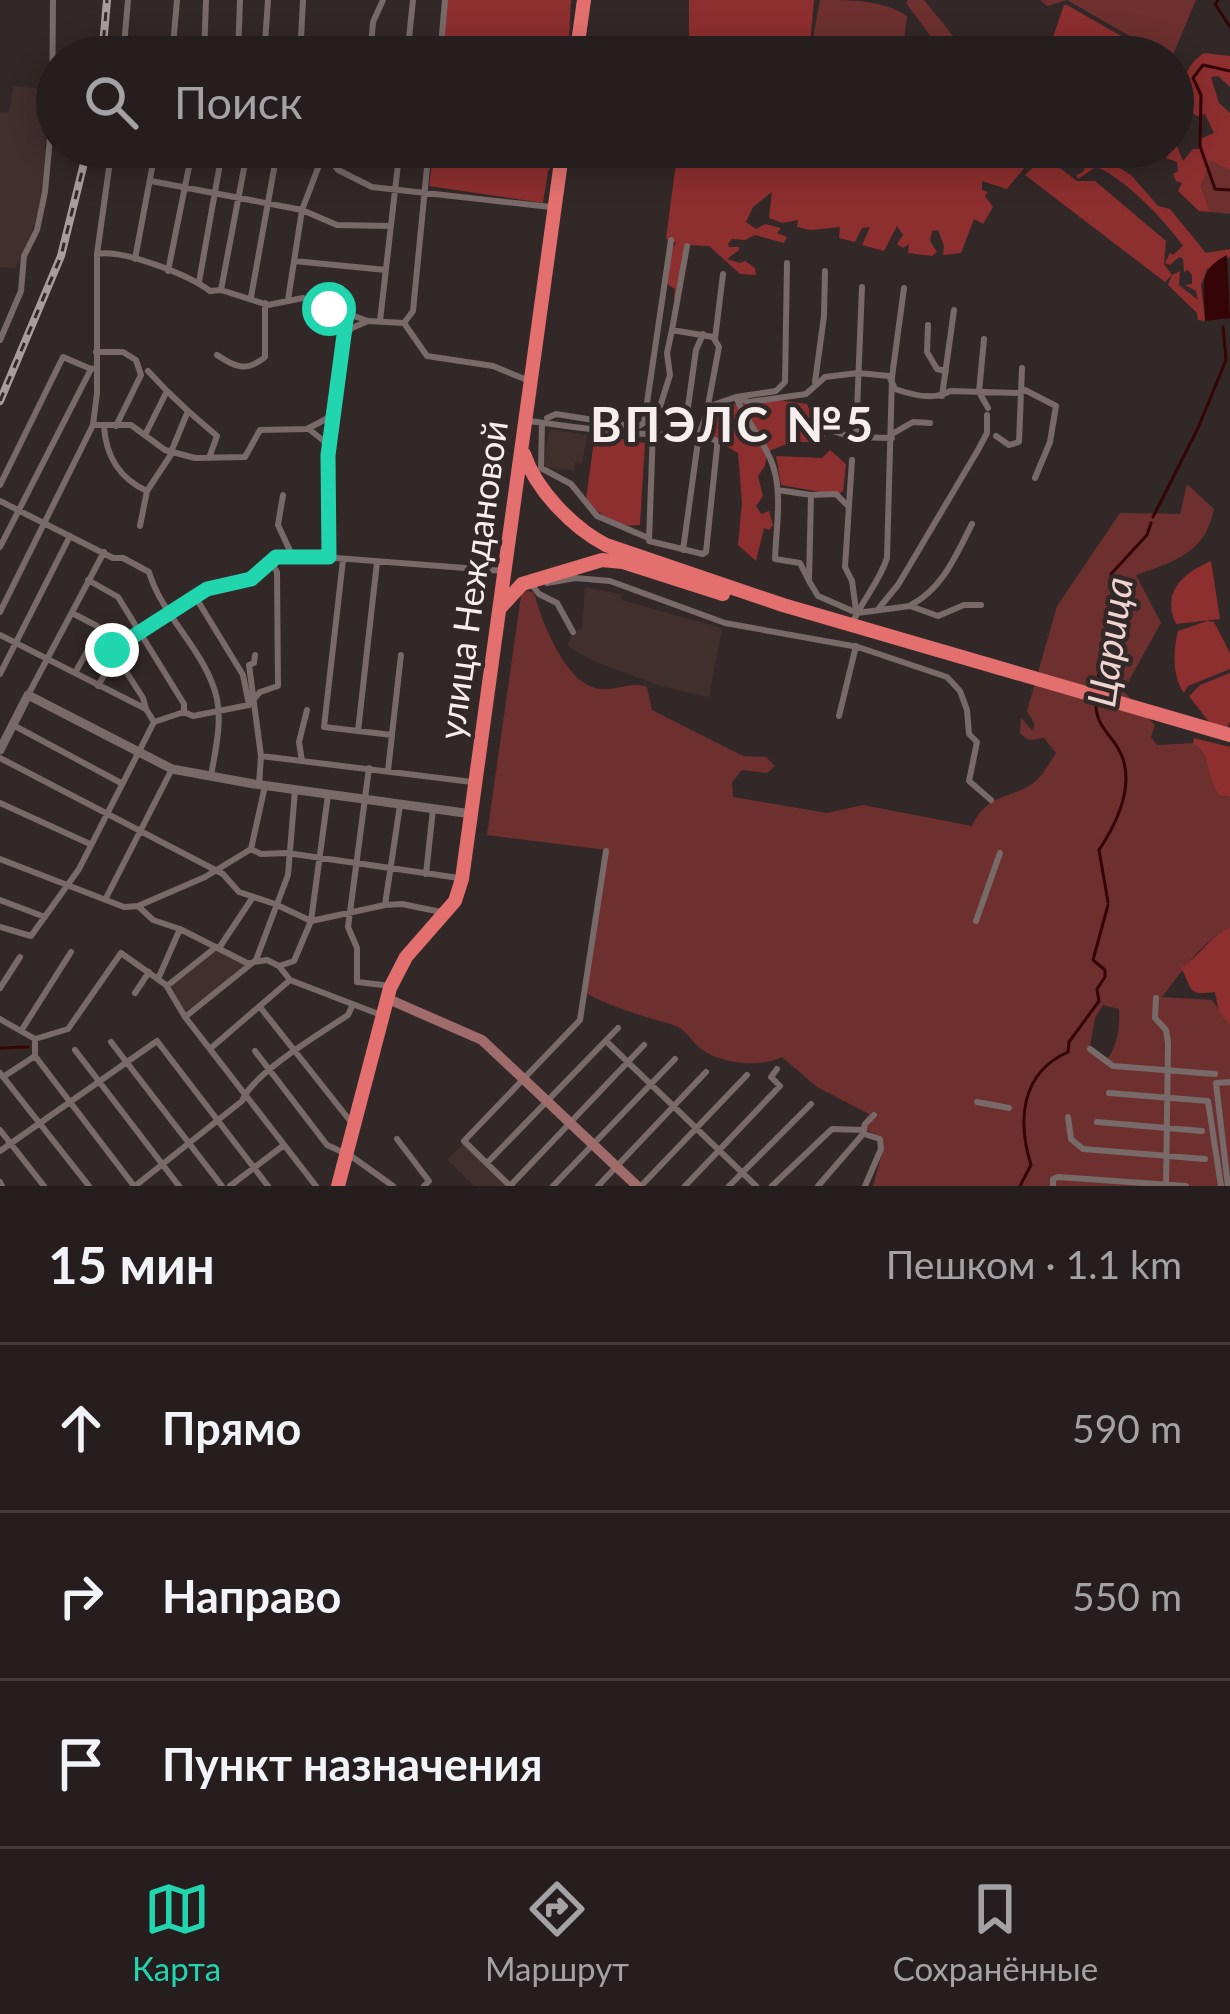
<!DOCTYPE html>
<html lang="ru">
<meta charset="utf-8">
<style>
body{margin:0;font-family:Lato,sans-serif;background:#322b2b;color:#f1f3f6}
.stop{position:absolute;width:36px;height:36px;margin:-27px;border:9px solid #21d5af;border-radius:50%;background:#fff}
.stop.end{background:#21d5af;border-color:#fff;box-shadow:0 3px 12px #0008}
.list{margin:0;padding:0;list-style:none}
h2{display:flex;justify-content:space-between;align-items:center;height:156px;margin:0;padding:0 48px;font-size:51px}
h2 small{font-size:39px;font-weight:400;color:#a4a2a4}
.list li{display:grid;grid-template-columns:78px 1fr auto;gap:36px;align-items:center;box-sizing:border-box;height:168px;padding:0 48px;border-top:3px solid #423c3c}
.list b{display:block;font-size:45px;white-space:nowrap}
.list em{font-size:39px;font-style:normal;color:#a4a2a4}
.icon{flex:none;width:66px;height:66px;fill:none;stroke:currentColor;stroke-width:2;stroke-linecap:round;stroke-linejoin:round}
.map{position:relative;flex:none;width:1230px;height:1186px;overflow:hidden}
.search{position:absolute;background:#261e1e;box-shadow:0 6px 30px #0003;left:36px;right:36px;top:36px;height:132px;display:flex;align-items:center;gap:30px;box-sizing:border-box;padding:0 42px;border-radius:66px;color:#a4a2a4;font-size:45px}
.sheet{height:660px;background:#261e1e}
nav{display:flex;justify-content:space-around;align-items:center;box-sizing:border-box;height:168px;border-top:3px solid #423c3c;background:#261e1e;font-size:33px;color:#a4a2a4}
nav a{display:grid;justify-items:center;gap:6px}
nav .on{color:#21d5af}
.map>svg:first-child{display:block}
.built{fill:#412f2e}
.green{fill:#6d302e;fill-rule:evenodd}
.forest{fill:#8d2e2f}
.water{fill:#350407}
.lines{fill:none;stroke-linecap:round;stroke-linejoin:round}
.stream{stroke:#350407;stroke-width:3}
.minor{stroke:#776a69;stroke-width:6}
.tertiary{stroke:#776a69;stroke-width:9}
.secondary{stroke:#a06c6b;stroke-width:10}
.trunk{stroke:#e3706e;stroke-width:14}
.rail-casing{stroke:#a69d9c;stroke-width:8}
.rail{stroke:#332828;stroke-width:3;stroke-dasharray:9;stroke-linecap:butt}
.route{stroke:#21d5af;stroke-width:15}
.labels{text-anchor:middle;stroke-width:9;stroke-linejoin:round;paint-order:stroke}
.street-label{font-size:36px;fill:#f7efee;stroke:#332828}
.water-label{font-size:39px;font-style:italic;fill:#efd3d1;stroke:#332828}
.district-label{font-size:48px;font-weight:bold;letter-spacing:3px;fill:#f7efee;stroke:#332828}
</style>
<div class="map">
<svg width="1230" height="1186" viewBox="0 0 1230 1186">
<rect width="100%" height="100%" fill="#332828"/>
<path class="built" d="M13 86 49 90 42 196 30 238 15 268 0 267V113L9 112Z
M549 429 587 435 582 464 575 463 574 471 544 467Z
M585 587 621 594V600L722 628 709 697 660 686 596 662 567 646 574 631 582 629Z
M217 950 246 966 185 1012 171 986Z
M463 1143 507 1186H474L448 1160Z"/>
<path class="green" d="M820 0C852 0 883 0 907 16L902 57 810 54Z
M908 0H924L970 57H946L906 3Z
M1040 0H1196L1172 57H1166L1067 0 1047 6Z
M1210 159 1230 170V214L1210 212 1201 187Z
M1187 484 1214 509C1205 553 1176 561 1136 575L1161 623 1123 691 1155 725 1151 737 1157 745 1196 743C1208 759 1210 778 1220 796L1230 797V927C1204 939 1179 975 1162 997L1212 1000 1230 1025V1186H873L883 1150 882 1138 860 1127 869 1114 817 1087 782 1057C760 1068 721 1064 701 1049 691 1041 686 1029 673 1025 643 1016 613 1008 586 993L607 850 487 835 522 589 534 593C542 622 566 685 600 689 617 691 631 681 647 687L652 710 743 756 766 757 775 766 767 773 742 770 732 782 733 797 827 813 863 805 972 826C988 790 1016 800 1038 779 1045 772 1051 760 1056 753L1044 738 1029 740 1020 734 1021 718 1032 730 1035 725 1027 711 1057 606 1120 513 1180 514ZM1103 1005 1119 1009C1120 1026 1118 1042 1109 1057L1103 1058 1090 1046 1095 1018Z"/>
<path class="forest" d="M446 0H571L568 57H444Z
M689 0H814L809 57H689Z
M1064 5H1067L1158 57H1046Z
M1204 53 1230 56V87L1218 76 1211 77 1219 103 1230 113V170L1210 160 1201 187 1210 212 1199 211 1178 191 1182 183 1176 181 1173 174 1178 171 1177 162 1166 158 1170 153 1168 147H1173V123L1181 124 1177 146 1183 161 1193 149H1199L1202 138 1214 133 1205 114 1196 116 1183 101 1189 99C1178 81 1188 64 1204 53Z
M434 147H548L554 163 548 171 543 203 429 186Z
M678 147H1031L1034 156 1007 189 982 181V190L988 192 985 196 993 207 983 224 974 219 961 253 943 255 944 246 938 230 932 231 930 241 937 252 932 256 908 253 909 244 903 248 897 244 903 235 897 226 884 251 862 245 870 227 862 228 855 242 839 238 840 227 811 230 797 227 798 220 782 223 769 218 772 192 753 207 746 222 756 229 765 224 781 228 777 233 787 237 784 243 755 235 745 240 732 239 728 244 729 247H739V250L727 259 740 263 745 261 755 268 756 275 740 274 709 246 685 245 677 299H674L675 289 667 284 670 250 676 243 666 239Z
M1077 147H1086L1095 159 1110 162 1131 175 1158 206 1170 209 1206 253 1230 249V257L1207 269 1201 285 1205 321 1198 320 1197 313 1168 285 1172 275 1165 282 1025 175 1042 159 1056 165 1077 181H1095L1166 241 1164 264 1172 275 1180 271 1179 285 1198 300 1196 291 1185 285 1192 284V275L1188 270 1184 272 1183 259 1179 257 1170 265 1165 263 1170 253 1173 255 1183 246C1163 218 1123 177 1096 167L1078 179 1076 175 1083 172 1087 161Z
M777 400 807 404 811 413 821 415 823 424H806V430L826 436 819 442H791L767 452 765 466 758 476 763 496 756 506 761 514 769 511 773 525 769 530 764 528 756 561 738 545 742 503 738 453 704 433 711 411 720 406Z
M595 434 645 443 640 525C617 528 600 516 586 499Z
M830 450 846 464 843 491 837 495 781 485 776 456 822 458Z
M1211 561 1220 619 1176 624C1161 592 1183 573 1211 561Z
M1207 621 1214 622 1230 653V669L1188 686 1184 693C1172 676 1173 650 1178 631Z
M1230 673V721L1227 729 1209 722 1189 696 1200 685Z
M1194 738 1230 747V797L1220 796C1206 779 1211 754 1193 743Z
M1230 927V1025L1219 1012 1215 992C1186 996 1193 989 1181 968 1200 956 1210 936 1230 927Z"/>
<path class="water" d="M1227 255 1230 318 1205 321C1206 291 1194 271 1227 255Z"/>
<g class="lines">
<path class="stream" d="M1218 0 1215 4 1230 27
M1230 71 1203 65 1193 78 1201 95 1200 146 1215 189 1230 190
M1153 517 1198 428 1226 360 1223 327
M1097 690 1099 673 1117 620 1111 574 1147 535 1151 523
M1096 699C1094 730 1115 734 1123 759 1133 790 1115 826 1099 850L1108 902
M0 1048 28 1047
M1020 1186 1031 1165C1017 1120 1021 1073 1068 1052L1069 1042 1099 1001 1097 989 1105 977V970L1093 960 1108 905"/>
<path class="minor" d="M205 51 236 56
M123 57 128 0
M172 57 177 0
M204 57 206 0
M238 57 240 0
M264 57 268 0
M300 57 303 0
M370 57 373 22 383 0
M407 57 413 0
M440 57 445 0
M321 147 338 170 372 187 551 207
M375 147 397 158
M151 181 302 210 337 225 390 226
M97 254C123 249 189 275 210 291L221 290 268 305 303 298 368 321 404 323 413 311 429 147
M135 259 156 147
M294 261 386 270
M787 263 785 382 776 391 736 397C746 421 763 439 772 463 783 492 776 529 775 559L800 563 809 581
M168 271 193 147
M199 282 223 147
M221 290 248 147
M251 297 278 147
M288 300 302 210 326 147
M380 321 400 147
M404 323 427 356 493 366 527 380
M928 325 927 352 937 369 946 371
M672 330 667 353 670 375 653 429 649 541 703 554 706 552 717 447V441L699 434 683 550
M715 339 723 274
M984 339 979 392 988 408
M0 340 21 291 24 256 37 230 45 192 52 116 53 0
M96 352H123L136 360 141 375 116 426
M217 355C236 368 247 372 265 357V303
M815 382 824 316 825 271
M167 391 188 411 171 452
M942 396 954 310
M707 407 736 397 749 402 806 394 825 377 858 373 889 376 895 389C912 395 935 401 950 391L1020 393 1025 390 1056 406 1050 442 1035 478
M188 411 217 436 209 458
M547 418 556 414 637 427 644 423 671 240
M529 421C587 429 641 437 699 434L706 416 719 347 713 337 672 330 687 246
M542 423 541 468 571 484 597 516 646 537
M93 425H131L165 450 195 458 245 457 260 430 307 429 328 418 345 336 352 328 368 321
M104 427C106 456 120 479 147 491
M310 430 324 441 327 451
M830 430 851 437 892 438
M892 434 913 422 930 423
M145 435 167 391 148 371
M684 435 696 350 703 334
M856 435 862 287
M996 436 1009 445 1019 442 1022 368
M852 460 845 567 852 581 856 610
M0 485 63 357 91 369
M778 490 811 495 809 581 818 596 857 613 910 606 938 616 964 605H981
M283 495 278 525 292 555
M811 495 836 494 848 506
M0 501 113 558H123L149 572C162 617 207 652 217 699 222 724 215 752 211 776
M140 526 147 491 172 453
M0 547 91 369 97 368
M329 557 328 455 332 417
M343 560 324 727 392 735 388 771
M88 580 118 597 184 704V712
M547 583 575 578 610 581 725 623 858 647 947 677 960 691 967 710 969 734 977 742 969 781 991 800
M531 584 539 594 557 603 573 632
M196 598 243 675 249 705
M911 605C943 588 956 555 972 524
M879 608 898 585 978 450 987 433V415
M0 612 93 425 97 393V254L112 147
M72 613 97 626 143 698 146 709
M852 624C862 600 879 583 887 558L892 377 904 288
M0 635 146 709 154 722
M112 650 207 589 222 583H244L284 554 504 571
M255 655 254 663 249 665 261 756 259 785
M75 673 99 630
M0 674 70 536
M98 686 114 658
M28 695 104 552
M839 716 856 646
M13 725 121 783
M358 731 377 562
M392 734 401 655
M261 756 472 782
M0 758 223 874 239 892 275 904 311 921 385 905 402 904 441 912
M302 761 299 742 307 710
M369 768 348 927 357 948V982L383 985
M0 803 90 844
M251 849 261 854 287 853 459 878
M0 859 124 907 138 906 153 920 180 929 247 963 267 960 279 966 294 961 311 921 328 795
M426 874 433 809
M106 898 172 769
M0 900 45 917
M385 905 400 805
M138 906 205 877 251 849 265 786
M976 921 1000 853
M0 927 31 936 79 869 154 722 184 712 193 716 249 705 260 692 278 686 277 572 270 561
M219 948 253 897
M279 966 290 980 381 1015
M158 979 180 929
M167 986 216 947
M0 988 20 957
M135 993 149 972
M1156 998 1155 1018 1166 1030 1168 1043 1166 1186
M260 1007 351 1122
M185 1017 256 960 288 875 295 790
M0 1019 35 1039 68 1029 121 953 166 985 185 1017 316 1186
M21 1031 71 952
M35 1039V1056L134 1186
M606 1041 756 1186
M111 1042 222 1186
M211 1048 290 980
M1090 1049 1113 1066 1215 1074
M75 1050 179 1186
M255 1051 327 1145 351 1156 393 1186
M0 1073 89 1186
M3 1077 35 1056
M1109 1093 1208 1101 1221 1186
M977 1102 1009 1108
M1068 1117 1071 1139 1083 1149 1205 1159
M1097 1122 1202 1131
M0 1130 44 1186
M864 1134 880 1139 881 1149 865 1186
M397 1139 429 1181 424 1186
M0 1151 157 1041 268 1186
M487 1163 618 1028
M0 1182 2 1186
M135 1186 242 1101C253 1073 321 1033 348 1015L353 1004
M230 1186 284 1145
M510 1186 464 1141 580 1020 606 851
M510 1186 644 1045
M553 1186 675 1059
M598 1186 706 1072
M641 1186 747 1075
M685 1186 780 1086 771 1077 777 1069
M729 1186 811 1104
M772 1186 832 1129 864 1130
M818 1186 863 1134 865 1124 874 1115
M1053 1186V1179L1058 1177 1186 1186
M1228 1186 1216 1083 1230 1082"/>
<path class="tertiary" d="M0 750 28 695 172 769 254 784 472 814"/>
<path class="secondary" d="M386 998 482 1040 637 1186"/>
<path class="trunk" d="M576 57 584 0
M524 454C536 490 573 528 606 545L783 605 1230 735
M501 607 522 584 602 560 623 562 723 594
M338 1186 390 988 406 957 455 901 462 879 563 147"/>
<defs>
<path id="rail" d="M102 57 107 0
M0 401 61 256 88 147"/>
</defs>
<use href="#rail" class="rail-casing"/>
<use href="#rail" class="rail"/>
</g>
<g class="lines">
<path class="route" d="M112 650 207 589 251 579 276 557H329L328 455 346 320 344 312 329 309"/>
</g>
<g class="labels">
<g class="street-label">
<text transform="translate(473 580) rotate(-82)" y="13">улица Неждановой</text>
</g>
<g class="water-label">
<text transform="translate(1110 642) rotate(-82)" y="14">Царица</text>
</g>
<g class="district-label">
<text x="733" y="442">ВПЭЛС №5</text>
</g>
</g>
</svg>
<div class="stop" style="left:329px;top:309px"></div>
<div class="stop end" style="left:112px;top:650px"></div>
<div class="search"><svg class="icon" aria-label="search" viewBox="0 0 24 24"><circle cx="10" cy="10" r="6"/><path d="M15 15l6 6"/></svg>Поиск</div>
</div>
<section class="sheet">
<h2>15 мин<small>Пешком · 1.1 km</small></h2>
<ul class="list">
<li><svg class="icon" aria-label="ahead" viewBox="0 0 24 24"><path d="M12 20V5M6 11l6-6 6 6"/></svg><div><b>Прямо</b></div><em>590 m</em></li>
<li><svg class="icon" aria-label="right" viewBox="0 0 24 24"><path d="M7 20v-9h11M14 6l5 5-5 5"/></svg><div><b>Направо</b></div><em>550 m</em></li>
<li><svg class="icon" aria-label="arrive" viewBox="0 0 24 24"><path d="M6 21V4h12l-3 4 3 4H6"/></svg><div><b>Пункт назначения</b></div></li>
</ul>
</section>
<nav>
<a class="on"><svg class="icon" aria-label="map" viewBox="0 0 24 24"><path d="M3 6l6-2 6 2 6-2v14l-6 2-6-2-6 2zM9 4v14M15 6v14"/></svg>Карта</a>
<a><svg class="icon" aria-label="directions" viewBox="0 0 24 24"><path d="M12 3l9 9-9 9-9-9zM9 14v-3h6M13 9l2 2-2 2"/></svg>Маршрут</a>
<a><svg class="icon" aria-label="saved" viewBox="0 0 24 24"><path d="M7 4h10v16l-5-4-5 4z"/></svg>Сохранённые</a>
</nav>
